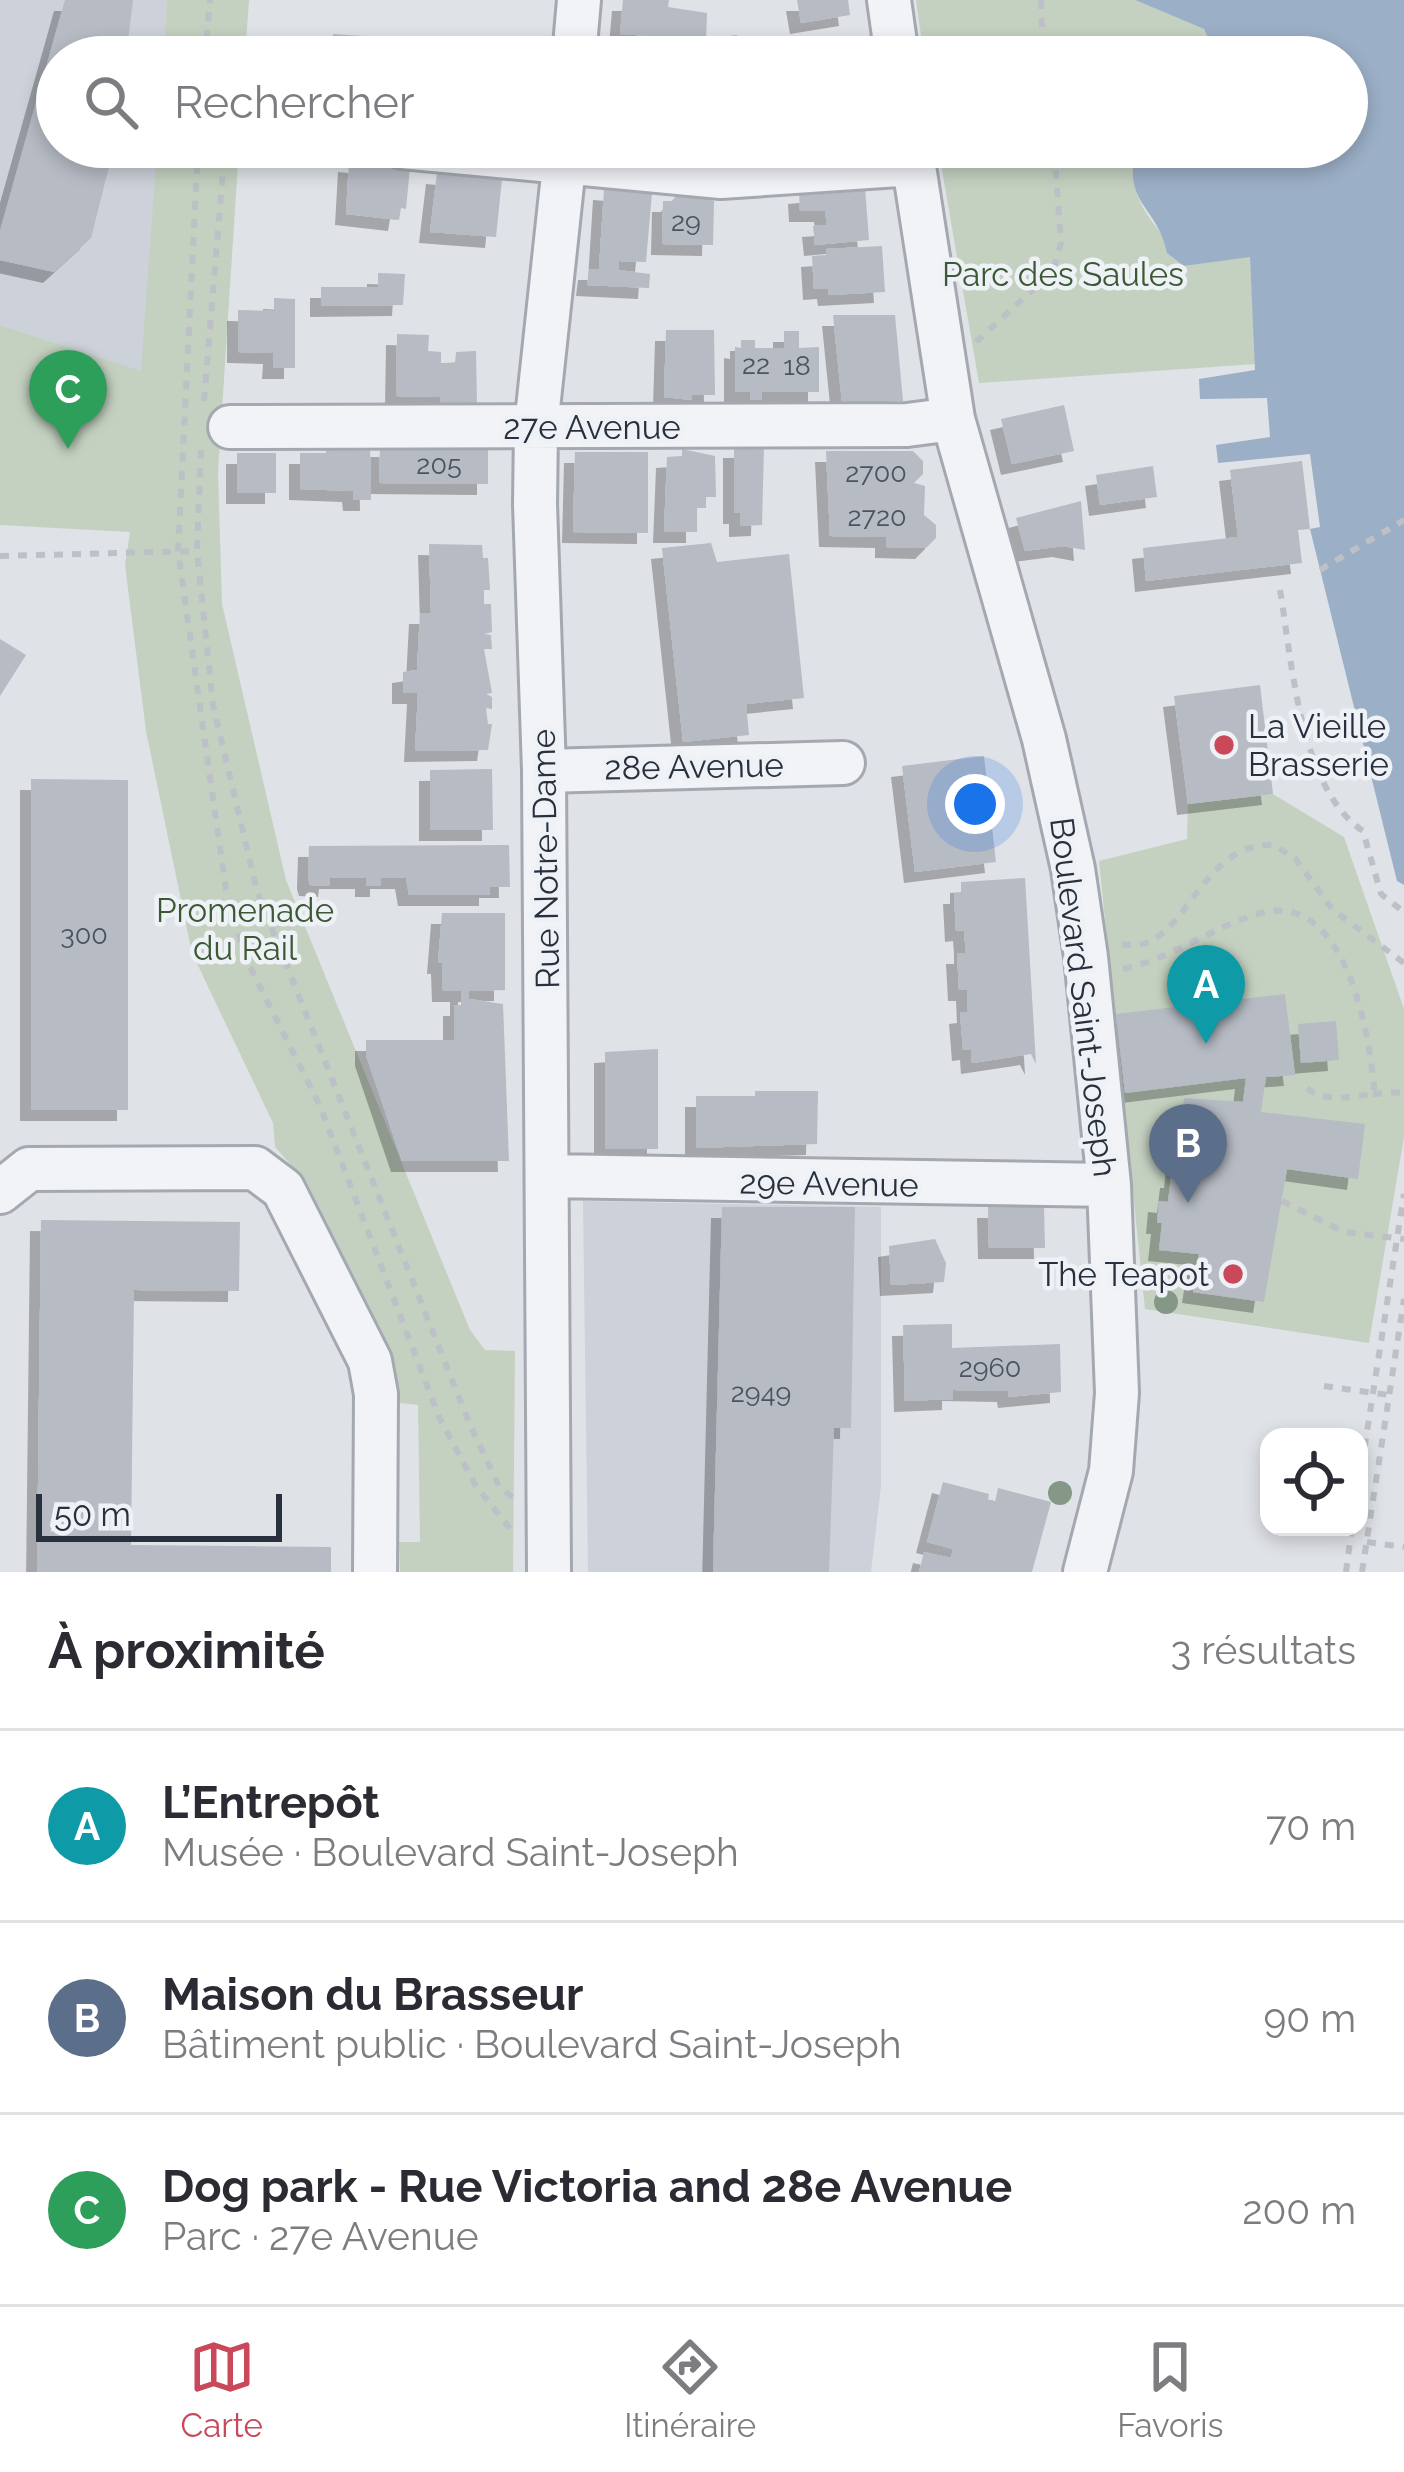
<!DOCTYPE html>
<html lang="fr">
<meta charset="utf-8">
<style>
body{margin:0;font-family:Raleway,sans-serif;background:#f2f2f3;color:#2b2b33}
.controls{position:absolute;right:36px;bottom:36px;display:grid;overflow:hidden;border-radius:24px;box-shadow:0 6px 18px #0003}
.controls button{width:108px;height:108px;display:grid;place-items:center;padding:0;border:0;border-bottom:3px solid #e1e1e2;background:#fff;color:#2b2b33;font:60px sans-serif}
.scale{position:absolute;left:36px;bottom:30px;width:246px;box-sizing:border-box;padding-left:12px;border:6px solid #28303e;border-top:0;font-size:33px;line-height:42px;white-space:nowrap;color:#28303e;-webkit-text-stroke:9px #eef1f5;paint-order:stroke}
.you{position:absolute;left:975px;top:804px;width:42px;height:42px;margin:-30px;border:9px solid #fff;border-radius:50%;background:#1a73e8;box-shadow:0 0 0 18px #1a73e833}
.badge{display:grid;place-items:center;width:78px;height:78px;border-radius:50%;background:#c94859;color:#fff;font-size:39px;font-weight:700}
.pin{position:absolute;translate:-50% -99px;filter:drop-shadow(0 3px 6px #0008)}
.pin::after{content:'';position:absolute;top:63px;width:42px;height:36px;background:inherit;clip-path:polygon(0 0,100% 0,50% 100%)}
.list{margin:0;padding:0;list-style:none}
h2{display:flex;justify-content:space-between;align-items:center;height:156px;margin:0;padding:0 48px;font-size:51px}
h2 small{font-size:39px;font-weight:400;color:#7c7c81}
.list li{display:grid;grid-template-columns:78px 1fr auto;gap:36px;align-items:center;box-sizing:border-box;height:192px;padding:0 48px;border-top:3px solid #e1e1e2}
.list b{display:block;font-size:45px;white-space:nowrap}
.list p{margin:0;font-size:39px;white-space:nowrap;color:#7c7c81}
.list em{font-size:39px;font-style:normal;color:#7c7c81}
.icon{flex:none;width:66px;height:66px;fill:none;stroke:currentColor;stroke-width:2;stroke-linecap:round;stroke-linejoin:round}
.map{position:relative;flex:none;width:1404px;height:1572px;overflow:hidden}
.search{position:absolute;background:#fff;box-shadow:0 6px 18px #0003;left:36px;right:36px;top:36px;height:132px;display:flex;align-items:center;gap:30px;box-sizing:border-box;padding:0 42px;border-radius:66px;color:#7c7c81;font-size:45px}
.sheet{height:732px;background:#fff}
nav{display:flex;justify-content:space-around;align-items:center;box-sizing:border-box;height:168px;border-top:3px solid #e1e1e2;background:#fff;font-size:33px;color:#7c7c81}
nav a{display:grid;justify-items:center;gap:6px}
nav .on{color:#c94859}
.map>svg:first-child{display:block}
.built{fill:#cdd1d9}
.green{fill:#c4d1c0}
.water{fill:#9bafc6}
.building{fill:#b6bbc4;filter:url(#shadow)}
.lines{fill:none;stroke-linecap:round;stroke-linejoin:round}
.minor-casing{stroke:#a4a9b1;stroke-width:48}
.path{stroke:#bdc0c6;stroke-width:6;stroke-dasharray:9 9;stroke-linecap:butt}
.minor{stroke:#f1f3f6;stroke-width:42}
.tree{fill:#859786}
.poi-dot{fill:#c94859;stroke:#eef1f5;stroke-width:4.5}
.labels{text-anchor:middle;stroke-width:9;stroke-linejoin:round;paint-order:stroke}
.number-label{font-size:27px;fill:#4c5360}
.park-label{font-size:33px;fill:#3c5936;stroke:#eef1f5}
.street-label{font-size:33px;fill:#28303e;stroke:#eef1f5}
.poi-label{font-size:33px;fill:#28303e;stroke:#eef1f5;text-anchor:start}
</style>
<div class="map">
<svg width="1404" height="1572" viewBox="0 0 1404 1572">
<defs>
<filter id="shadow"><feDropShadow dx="-11" dy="11" stdDeviation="0" flood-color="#0004"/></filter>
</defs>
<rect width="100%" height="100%" fill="#dfe2e7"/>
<path class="built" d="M0 0H167L163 57H57V147H157L142 372 0 325Z
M583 1201 881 1207V1486L871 1572H588Z"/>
<path class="green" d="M167 0H249L245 57H163Z
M916 0H1135L1204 29 1211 45 1203 57H924Z
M157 147H239L218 472 222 604 286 880 470 1330 485 1350 515 1351 513 1572H400L399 1542H420L418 1405 392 1402 390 1369 291 1165 275 1147 273 1123 192 953 146 731 125 565 130 532 0 525V325L141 371Z
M938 147H1136C1125 206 1154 218 1185 266L1250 256 1256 364 979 383Z
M1273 794 1344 837 1404 1009V1137L1369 1343 1145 1309 1099 861 1187 839 1188 804Z"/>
<path class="water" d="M1135 0H1404V885L1397 881 1310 529 1320 527 1310 454 1218 463 1216 445 1270 437 1267 398 1200 399 1199 379 1255 370 1250 257 1184 266 1167 253C1157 204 1122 206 1136 147H1347V57H1203L1211 45 1204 29Z"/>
<path class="building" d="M65 0H133L126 57H57V147H114L91 238 54 272 0 260V231Z
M623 0H669L668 7 707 13 706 39 737 35 739 57H700L698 39 620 34Z
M797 0H848L850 15 801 23Z
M333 34 363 36 362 57H331Z
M609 147H687V158Z
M708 147H746V162H708Z
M349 161 410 167 406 209 401 208 399 220 346 214Z
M437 173 502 179 496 237 430 232Z
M865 187 869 240 815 245 813 226 827 225 825 211H800L799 193Z
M604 189 652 193 646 262 619 261 618 270 650 274 649 288 587 285 589 269H599Z
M679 192 714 201 713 245 662 244 663 201H672Z
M882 246 885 292 829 295 828 288 814 289 812 256 826 255V249Z
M378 273 405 274 403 305 321 306V287H378Z
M274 298 295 299V368H273L274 353 238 352V310L274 311Z
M833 315H895L903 401 842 403Z
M666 330H714L715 395H692V400L664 397Z
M784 331H799V348L819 347V392H761L762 400H751L750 392H735V347L741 348V340H755V348H784Z
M397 334 429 335 428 351 441 352V363H455L456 352 476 351 477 405H440V397L396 396Z
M1064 405 1074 451 1012 464 1001 419Z
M325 445H370L371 500H354L353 491 300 489V453H326Z
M380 446 488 447V484L379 483Z
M734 447H764L762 525 740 526V513H734Z
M682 449 715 456 716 497H706V508H697V532H664L667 457 682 456Z
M826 451H913L923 461V474L914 483 925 486 924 515 936 525V538L926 548 886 547V537L830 536Z
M575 452H648V533L573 532Z
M237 453H276V493H237Z
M1302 461 1310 529 1298 530 1302 563 1146 581 1143 548 1238 537 1230 470Z
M1153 466 1157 497 1100 505 1096 475Z
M1081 501 1085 550 1063 546 1025 551 1016 518Z
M711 543 717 562 789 554 804 698 746 704 749 735 683 742 662 548Z
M429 544 482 545 483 558H488L490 590H484V604H491L492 632 484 634 491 635 492 649H484L492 693 486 694 492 697V709L486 708 488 724H492L488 750 415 751 418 693H403V672L417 670 420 613H431Z
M0 639 26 655 0 696Z
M1260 685 1273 794 1188 804 1174 696Z
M984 756 996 862 915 872 902 766Z
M492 769 493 830H430V770Z
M31 779 128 780V1110H31Z
M509 845 510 887H490V895H409L406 878H381V886H366V878H330L329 886 310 885 308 878 309 846Z
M1025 878 1036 1064 1031 1054 972 1063 971 1049 963 1050 960 1013 968 1012 967 990H959L957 953H965V942L964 930 956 931 954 893H961V882Z
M442 913H505V990L469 991V999L503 1004 509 1161H402L366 1055V1040H454V1005H461V991H443L442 963H438Z
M1285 994 1295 1075 1266 1077 1261 1112 1365 1124 1358 1179 1287 1169 1264 1302 1193 1292 1199 1254 1159 1250 1162 1223H1157L1159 1201 1168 1202 1171 1177H1175L1184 1098 1243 1102 1246 1078 1125 1093 1116 1014Z
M1336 1021 1339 1060 1301 1063 1298 1024Z
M658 1049V1149H605V1052Z
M755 1091H818L817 1144 696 1148V1096H755Z
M722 1207H855L851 1428H834L829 1572H713Z
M988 1207H1044L1045 1248H989Z
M41 1220 240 1222 239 1291 134 1290 131 1545 331 1547V1572H37Z
M935 1239 946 1263 944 1282 891 1285 889 1246Z
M952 1324V1348L1060 1344 1061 1392 1009 1397 1008 1391 953 1390V1399L905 1401 903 1325Z
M943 1482 989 1494 988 1500 995 1502 998 1488 1051 1502 1032 1572H919L924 1552 951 1558 953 1549 927 1542Z"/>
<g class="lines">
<defs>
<path id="minor" d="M889 0 897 57
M574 57 579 0
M402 147 721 177 913 164
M911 147 953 419 1044 739 1073 869 1086 957 1109 1185 1117 1393 1111 1471 1085 1572
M230 427 907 425 953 419
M544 771 843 763
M549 1176 1109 1185
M0 1192 29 1169 255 1168 283 1189 370 1361 376 1394 375 1572
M549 1572 544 771 535 504 536 427 566 147"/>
</defs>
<use href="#minor" class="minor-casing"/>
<path class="path" d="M1041 0 1043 57
M205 57 210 0
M198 147 178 551 226 890 245 957 320 1106 439 1417 476 1486 512 1531
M976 342 1053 271 1061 243 1054 147
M204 401 225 147
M201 450 197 551 213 705 257 891 470 1425 499 1486 514 1499
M0 556 197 551
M1320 570 1404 520
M1280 590C1292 660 1299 788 1363 831L1381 894 1404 912
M1122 944C1184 959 1197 841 1273 845L1295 858 1332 909 1404 963
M1123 969C1174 958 1213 926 1261 913 1345 890 1369 1032 1374 1087L1373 1094C1347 1097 1322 1104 1302 1084
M1373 1094 1404 1092
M1282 1201 1344 1232 1404 1239
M1324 1386 1389 1395
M1359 1483 1404 1194
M1367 1542 1404 1547
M1346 1572 1352 1527
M1362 1572 1404 1299"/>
<use href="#minor" class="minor"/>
</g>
<g class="tree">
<circle cx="1166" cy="1302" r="12"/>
<circle cx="1060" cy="1493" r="12"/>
</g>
<g class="poi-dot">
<circle cx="1224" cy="745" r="12"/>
<circle cx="1233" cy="1274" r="12"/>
</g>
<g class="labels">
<g class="number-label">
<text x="686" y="231">29</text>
<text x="756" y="374">22</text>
<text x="797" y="375">18</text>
<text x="439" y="474">205</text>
<text x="876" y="482">2700</text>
<text x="877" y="526">2720</text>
<text x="84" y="944">300</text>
<text x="990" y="1377">2960</text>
<text x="761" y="1402">2949</text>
</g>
<g class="park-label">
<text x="1063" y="286">Parc des Saules</text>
<text x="245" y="922">Promenade<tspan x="245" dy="38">du Rail</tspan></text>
</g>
<g class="street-label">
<text x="592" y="439">27e Avenue</text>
<text transform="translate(694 766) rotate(-1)" y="12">28e Avenue</text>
<text transform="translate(545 859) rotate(-91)" y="12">Rue Notre-Dame</text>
<text transform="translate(1084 997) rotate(83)" y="12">Boulevard Saint-Joseph</text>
<text transform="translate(829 1183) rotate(1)" y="12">29e Avenue</text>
</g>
<g class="poi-label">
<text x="1248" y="738">La Vieille<tspan x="1248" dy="38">Brasserie</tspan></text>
<text x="1209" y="1286" text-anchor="end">The Teapot</text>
</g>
</g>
</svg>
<div class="controls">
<button><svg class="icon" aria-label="locate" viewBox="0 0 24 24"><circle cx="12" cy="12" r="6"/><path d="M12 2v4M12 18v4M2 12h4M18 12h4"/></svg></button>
</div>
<div class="scale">50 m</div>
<div class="you"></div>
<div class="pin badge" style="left:1206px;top:1044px;background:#0f9aa8">A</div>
<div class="pin badge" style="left:1188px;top:1203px;background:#5c6f8a">B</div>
<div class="pin badge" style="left:68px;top:449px;background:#2e9e5b">C</div>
<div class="search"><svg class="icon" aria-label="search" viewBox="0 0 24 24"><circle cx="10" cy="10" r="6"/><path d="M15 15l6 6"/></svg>Rechercher</div>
</div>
<section class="sheet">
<h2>À proximité<small>3 résultats</small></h2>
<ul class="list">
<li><span class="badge" style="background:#0f9aa8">A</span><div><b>L’Entrepôt</b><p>Musée · Boulevard Saint-Joseph</p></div><em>70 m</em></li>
<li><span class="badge" style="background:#5c6f8a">B</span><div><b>Maison du Brasseur</b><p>Bâtiment public · Boulevard Saint-Joseph</p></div><em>90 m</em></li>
<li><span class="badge" style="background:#2e9e5b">C</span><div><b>Dog park - Rue Victoria and 28e Avenue</b><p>Parc · 27e Avenue</p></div><em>200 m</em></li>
</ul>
</section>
<nav>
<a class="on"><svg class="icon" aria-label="map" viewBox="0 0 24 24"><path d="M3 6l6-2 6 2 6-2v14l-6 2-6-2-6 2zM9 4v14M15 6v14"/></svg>Carte</a>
<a><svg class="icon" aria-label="directions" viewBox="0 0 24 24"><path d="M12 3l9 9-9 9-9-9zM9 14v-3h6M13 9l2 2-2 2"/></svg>Itinéraire</a>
<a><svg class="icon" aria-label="saved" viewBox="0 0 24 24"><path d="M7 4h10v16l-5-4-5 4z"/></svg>Favoris</a>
</nav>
